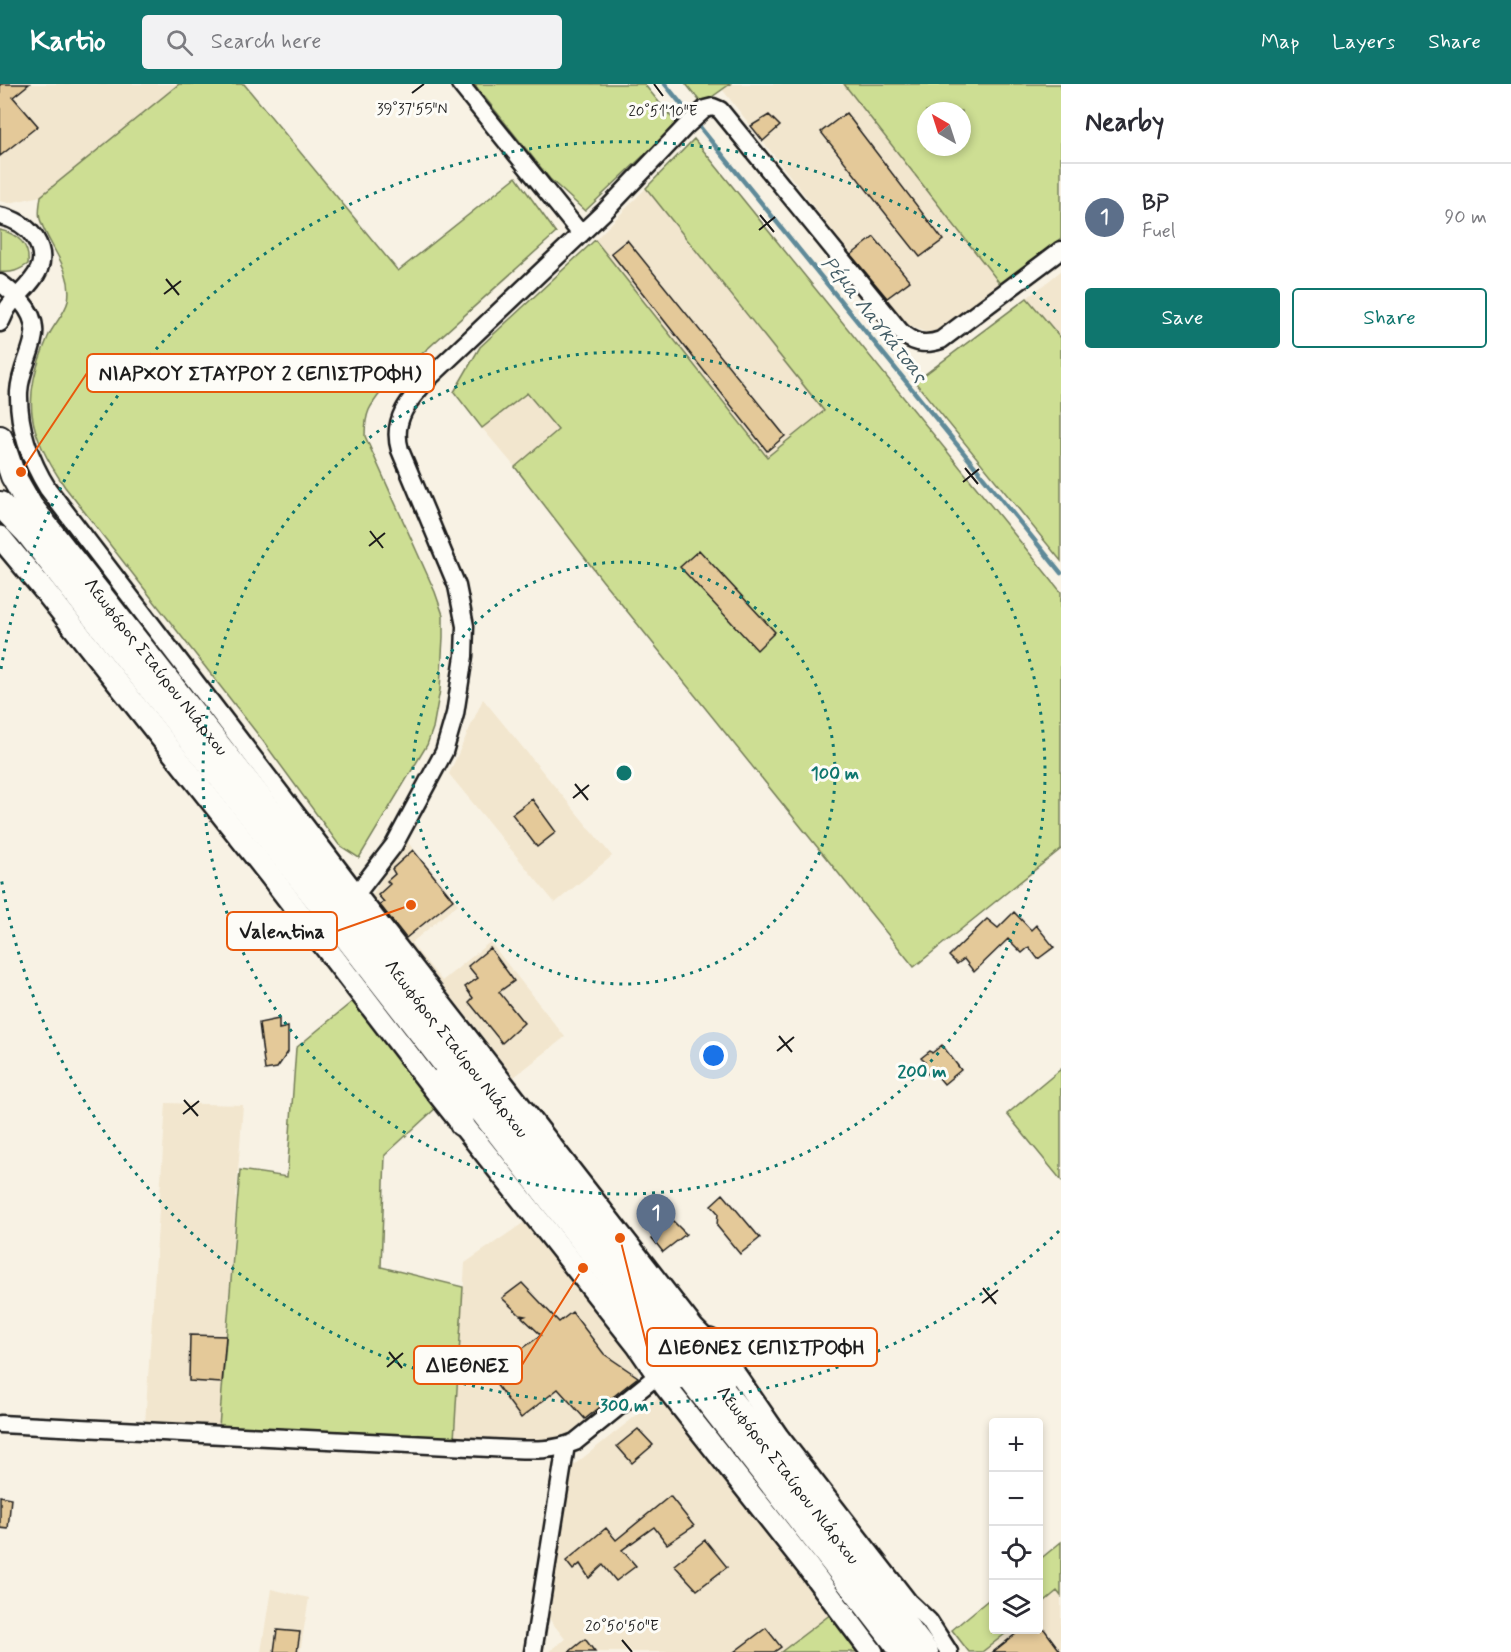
<!DOCTYPE html>
<meta charset="utf-8">
<style>
body{margin:0;font-family:Mynerve,sans-serif;background:#f2f2f3;color:#2b2b33}
.controls{position:absolute;right:18px;bottom:18px;display:grid;overflow:hidden;border-radius:6px;box-shadow:0 3px 9px #0003}
.controls button{width:54px;height:54px;display:grid;place-items:center;padding:0;border:0;border-bottom:2px solid #e1e1e2;background:#fff;color:#2b2b33;font:30px sans-serif}
.compass{position:absolute;left:917px;top:18px;width:54px;height:54px;border-radius:50%;background:#fff;box-shadow:0 3px 9px #0003;rotate:321deg}
.you{position:absolute;left:714px;top:972px;width:21px;height:21px;margin:-15px;border:4px solid #fff;border-radius:50%;background:#1a73e8;box-shadow:0 0 0 9px #1a73e833}
.badge{display:grid;place-items:center;width:39px;height:39px;border-radius:50%;background:#0f766e;color:#fff;font-size:20px;font-weight:700}
.pin{position:absolute;translate:-50% -50px;filter:drop-shadow(0 2px 3px #0008)}
.pin::after{content:'';position:absolute;top:32px;width:21px;height:18px;background:inherit;clip-path:polygon(0 0,100% 0,50% 100%)}
.list{margin:0;padding:0;list-style:none}
h2{display:flex;justify-content:space-between;align-items:center;height:78px;margin:0;padding:0 24px;font-size:26px}
h2 small{font-size:20px;font-weight:400;color:#7c7c81}
.list li{display:grid;grid-template-columns:39px 1fr auto;gap:18px;align-items:center;box-sizing:border-box;height:108px;padding:0 24px;border-top:2px solid #e1e1e2}
.list b{display:block;font-size:22px;white-space:nowrap}
.list p{margin:0;font-size:20px;white-space:nowrap;color:#7c7c81}
.list em{font-size:20px;font-style:normal;color:#7c7c81}
.actions{display:flex;gap:12px;padding:18px 24px}
.actions a{flex:1;padding:14px 0;border:2px solid #0f766e;border-radius:6px;text-align:center;font-size:21px;color:#0f766e}
.actions .main{background:#0f766e;color:#fff}
.icon{flex:none;width:33px;height:33px;fill:none;stroke:currentColor;stroke-width:2;stroke-linecap:round;stroke-linejoin:round}
.map{position:relative;flex:none;width:1061px;height:1568px;overflow:hidden}
header{display:flex;align-items:center;gap:36px;box-sizing:border-box;height:84px;padding:0 30px;background:#0f766e;color:#fff}
header strong{font-size:28px}
nav{display:flex;gap:33px;margin-inline-start:auto;font-size:21px}
.search{width:420px;height:54px;background:#f2f2f3;display:flex;align-items:center;gap:15px;box-sizing:border-box;padding:0 21px;border-radius:6px;color:#7c7c81;font-size:22px}
main{display:flex}
aside{flex:1;background:#fff}
.map>svg:first-child{display:block}
.built{fill:#f2e6ce}
.green{fill:#cdde93;stroke:#747d58;stroke-width:1.5;fill-rule:evenodd}
.lines{fill:none;stroke-linecap:round;stroke-linejoin:round}
.stream{stroke:#5f8a99;stroke-width:4.5}
.building{fill:#e4c999;stroke:#1c1c1c;stroke-width:1.5}
.minor-casing{stroke:#1c1c1c;stroke-width:21}
.tertiary-casing{stroke:#1c1c1c;stroke-width:26}
.secondary-casing{stroke:#1c1c1c;stroke-width:28}
.minor{stroke:#fdfcf7;stroke-width:16}
.tertiary{stroke:#fdfcf7;stroke-width:21}
.secondary{stroke:#fdfcf7;stroke-width:24}
.ticks{fill:none;stroke:#1c1c1c;stroke-width:2}
.ring{fill:none;stroke:#0f766e;stroke-width:3;stroke-dasharray:3 6}
.labels{text-anchor:middle;stroke-width:6;stroke-linejoin:round;paint-order:stroke}
.street-label{font-size:18px;fill:#1c1c1c;stroke:#fdfcf7}
.water-label{font-size:20px;font-style:italic;fill:#435c65;stroke:#fdfcf7}
.ticks-label{font-size:15px;text-anchor:middle;fill:#1c1c1c;stroke:#fdfcf7;stroke-width:6;stroke-linejoin:round;paint-order:stroke}
.centre{fill:#0f766e;stroke:#fdfcf7;stroke-width:3}
.ring-label{font-size:18px;text-anchor:middle;font-weight:bold;fill:#0f766e;stroke:#fdfcf7;stroke-width:6;stroke-linejoin:round;paint-order:stroke}
.leader{fill:none;stroke:#e8590c;stroke-width:2}
.callout-dot{fill:#e8590c;stroke:#fdfcf7;stroke-width:2}
.callout{fill:#fdfcf7;stroke:#e8590c;stroke-width:2}
.callout-label{font-size:20px;text-anchor:middle;font-weight:bold;fill:#1c1c1c}
</style>
<header>
<strong>Kartio</strong>
<div class="search"><svg class="icon" aria-label="search" viewBox="0 0 24 24"><circle cx="10" cy="10" r="6"/><path d="M15 15l6 6"/></svg>Search here</div>
<nav><a>Map</a><a>Layers</a><a>Share</a></nav>
</header>
<main>
<div class="map">
<svg width="1061" height="1568" viewBox="0 0 1061 1568">
<rect width="100%" height="100%" fill="#f8f2e4"/>
<filter id="ink" filterUnits="userSpaceOnUse"><feTurbulence type="fractalNoise" baseFrequency=".0167" numOctaves="2"/><feDisplacementMap in="SourceGraphic" scale="12" xChannelSelector="R" yChannelSelector="G"/><feConvolveMatrix kernelMatrix="1 2 1 2 8 2 1 2 1" color-interpolation-filters="sRGB"/></filter>
<g filter="url(#ink)">
<path class="built" d="M0 0H179L41 112 9 119 0 117Z
M730 0H844L1001 201 931 250 906 241 722 5Z
M646 104 824 327 767 373 595 156Z
M1061 187V254L1027 214Z
M527 309 558 347 515 383 482 344Z
M483 615 612 772 555 819 449 690Z
M406 756 458 820 411 859 442 897 490 858 565 953 514 993 372 811Z
M166 1019 243 1021 219 1343 145 1340Z
M526 1137 639 1282 638 1293 569 1349 558 1355 545 1359 454 1356 465 1179Z
M662 1311 831 1530 781 1568H549L565 1555 547 1532 569 1385Z
M271 1505 309 1514 300 1568H261Z
M1058 1507 1061 1512V1568H982L1010 1546H1038L1039 1522Z"/>
<path class="green" d="M179 0H244L398 187 516 93 556 149 385 303C370 322 365 327 365 352L435 508 443 531V553L440 606 433 644 427 661 359 774 339 761 263 657 65 403C27 347 21 316 48 253 53 241 65 230 68 217 74 186 48 162 40 135 38 129 40 119 41 112Z
M474 0H644L677 40 585 127 550 95Z
M686 0H730L702 20Z
M844 0H1061V154L1001 201ZM926 27H962V63H926Z
M694 55 1061 508V765L914 883 602 496 515 383 558 346 527 309 482 344 454 308 480 263 595 156 767 373 824 327 646 104Z
M0 146C18 150 30 161 28 180 18 187 12 189 0 188Z
M1027 214 1061 254V477L915 298Z
M353 917 437 1023 385 1071 381 1183 463 1203 454 1356 219 1343 240 1086 287 1093 296 964Z
M1061 985V1096L1007 1030Z
M1061 1458V1512L1057 1507 1039 1522V1476Z
M993 1512 994 1546H1010L982 1568H969L952 1546Z
M831 1530 859 1568H781Z"/>
<g class="lines">
<path class="stream" d="M665 0 1061 489"/>
</g>
<path class="building" d="M0 0H29L13 13 38 42 0 72Z
M846 29 943 156 920 173 821 48Z
M769 31 780 42 763 57 751 42Z
M874 153 910 197 887 214 851 171Z
M627 156 785 352 767 367 611 169Z
M699 466 775 548 757 566 680 483Z
M532 715 556 748 537 763 512 730Z
M413 766 453 816 406 854 380 821 384 818 378 811 390 800 387 797 395 790 392 785Z
M1014 828 1031 846 1036 841 1054 863 1038 875 1029 863 1022 869 1008 855 974 888 964 875 957 880 949 872 987 835 998 844Z
M490 864 514 897 499 908 524 939 502 959 469 918 473 914 465 903 478 894 468 882Z
M279 935V945L288 943V968L277 984 265 986 259 939Z
M942 961 961 986 944 1000 934 988 929 991 921 982 925 978 921 974 930 967 932 969Z
M723 1110 760 1154 740 1170 717 1142 718 1129 711 1121Z
M673 1137 686 1150 663 1168 652 1154Z
M522 1199 559 1238 572 1228 604 1270 638 1293 585 1335 558 1305 521 1334 490 1292 486 1273 503 1265 511 1273 541 1251 522 1233 525 1232 520 1231 502 1214Z
M190 1251 226 1252 222 1299 189 1297Z
M638 1345 653 1361 632 1379 617 1362Z
M0 1412 11 1414 8 1445 0 1444Z
M670 1412 694 1442 667 1460 654 1443 622 1466 636 1482 616 1497 603 1481 589 1494 580 1480 573 1486 566 1477 606 1444 616 1456Z
M705 1456 727 1483 697 1506 674 1481Z
M766 1544 781 1563 774 1568H734Z
M1022 1545H1044L1061 1568H993Z
M277 1546 300 1548 297 1568H274Z
M585 1555 595 1568H569Z"/>
<g class="lines">
<defs>
<path id="minor" d="M460 0 581 150
M0 132C15 135 26 141 35 154 54 185 26 201 9 222 5 227 3 234 0 239
M0 199C8 204 14 211 21 217 51 251 21 271 19 308 18 343 30 376 48 405L357 809 695 1243 727 1275 780 1352 908 1517 929 1537 949 1568
M357 809 394 761 444 668 455 630 464 572 465 542 457 502 400 366C391 336 409 316 428 295L606 126 686 42 705 25 713 23 720 26 900 247C912 259 924 262 941 256L1061 166
M0 1340 510 1365C533 1366 554 1367 575 1358L658 1291
M533 1568 566 1361"/>
<path id="tertiary" d="M0 453 45 507 270 791 437 1008 638 1262 666 1303 808 1483 872 1568"/>
<g id="secondary">
<path id="s1" d="M0 354 13 392 30 422 488 1004 926 1568"/>
<path d="M0 420 28 449 334 837 903 1568"/>
<path d="M442 996 456 1016 462 1040"/>
<path d="M709 1257 724 1294"/>
<path d="M658 1291 668 1289 690 1294"/>
</g>
</defs>
<use href="#minor" class="minor-casing"/>
<use href="#tertiary" class="tertiary-casing"/>
<use href="#secondary" class="secondary-casing"/>
<use href="#minor" class="minor"/>
<use href="#tertiary" class="tertiary"/>
<use href="#secondary" class="secondary"/>
</g>
</g>
<path class="ticks" d="M654 0 663 12M412 9 424 0M760 131 774 148M759 146 775 133M166 195 179 211M164 210 181 197M965 384 978 400M963 398 979 385M370 447 383 464M369 462 385 449M575 700 588 716M573 714 589 701M779 952 792 968M777 967 794 953M184 1016 198 1032M183 1030 199 1017M983 1204 996 1220M982 1219 998 1206M389 1268 402 1284M387 1283 403 1269M622 1556 632 1568"/>
<g class="ring">
<circle cx="624" cy="689" r="211"/>
<circle cx="624" cy="689" r="421"/>
<path d="M1059 1147A632 632 0 0 1 1 793M1 585A632 632 0 0 1 1059 231"/>
</g>
<g class="labels">
<g class="street-label">
<text dy="6" stroke="none"><textPath href="#s1" startOffset="279">Λεωφόρος Σταύρου Νιάρχου</textPath></text>
<text dy="6" stroke="none"><textPath href="#s1" startOffset="765">Λεωφόρος Σταύρου Νιάρχου</textPath></text>
<text dy="6" stroke="none"><textPath href="#s1" startOffset="1305">Λεωφόρος Σταύρου Νιάρχου</textPath></text>
</g>
<g class="water-label">
<text transform="translate(875 235) rotate(51)" y="7">Ρέμα Λαγκάτσας</text>
</g>
</g>
<g class="ticks-label">
<text x="412" y="30">39°37'55"N</text>
<text x="663" y="32">20°51'10"E</text>
<text x="622" y="1547">20°50'50"E</text>
</g>
<circle cx="624" cy="689" r="9" class="centre"/>
<g class="ring-label">
<text x="835" y="695">100 m</text>
<text x="922" y="993">200 m</text>
<text x="624" y="1327">300 m</text>
</g>
<path class="leader" d="M21 388L87 289M411 821L337 847M620 1154L647 1263M583 1184L522 1281"/>
<g class="callout-dot">
<circle cx="21" cy="388" r="6"/>
<circle cx="411" cy="821" r="6"/>
<circle cx="620" cy="1154" r="6"/>
<circle cx="583" cy="1184" r="6"/>
</g>
<g class="callout">
<rect x="87" y="270" width="347" height="38" rx="6"/>
<rect x="227" y="828" width="110" height="38" rx="6"/>
<rect x="647" y="1244" width="230" height="38" rx="6"/>
<rect x="414" y="1262" width="108" height="38" rx="6"/>
</g>
<g class="callout-label">
<text x="260" y="296">ΝΙΑΡΧΟΥ ΣΤΑΥΡΟΥ 2 (ΕΠΙΣΤΡΟΦΗ)</text>
<text x="282" y="854">Valentina</text>
<text x="762" y="1270">ΔΙΕΘΝΕΣ (ΕΠΙΣΤΡΟΦΗ</text>
<text x="468" y="1288">ΔΙΕΘΝΕΣ</text>
</g>
</svg>
<div class="controls">
<button>+</button>
<button>−</button>
<button><svg class="icon" aria-label="locate" viewBox="0 0 24 24"><circle cx="12" cy="12" r="6"/><path d="M12 2v4M12 18v4M2 12h4M18 12h4"/></svg></button>
<button><svg class="icon" aria-label="layers" viewBox="0 0 24 24"><path d="M12 4l9 5-9 5-9-5zM3 14l9 5 9-5"/></svg></button>
</div>
<svg class="compass" viewBox="-18 -18 36 36"><path d="M0-13l5 13h-10z" fill="#e53935"/><path d="M0 13l5-13h-10z" fill="#7c7c81"/></svg>
<div class="you"></div>
<div class="pin badge" style="left:656px;top:1160px;background:#5c6f8a">1</div>
</div>
<aside>
<h2>Nearby<small></small></h2>
<ul class="list">
<li><span class="badge" style="background:#5c6f8a">1</span><div><b>BP</b><p>Fuel</p></div><em>90 m</em></li>
</ul>
<div class="actions"><a class="main">Save</a><a>Share</a></div>
</aside>
</main>
